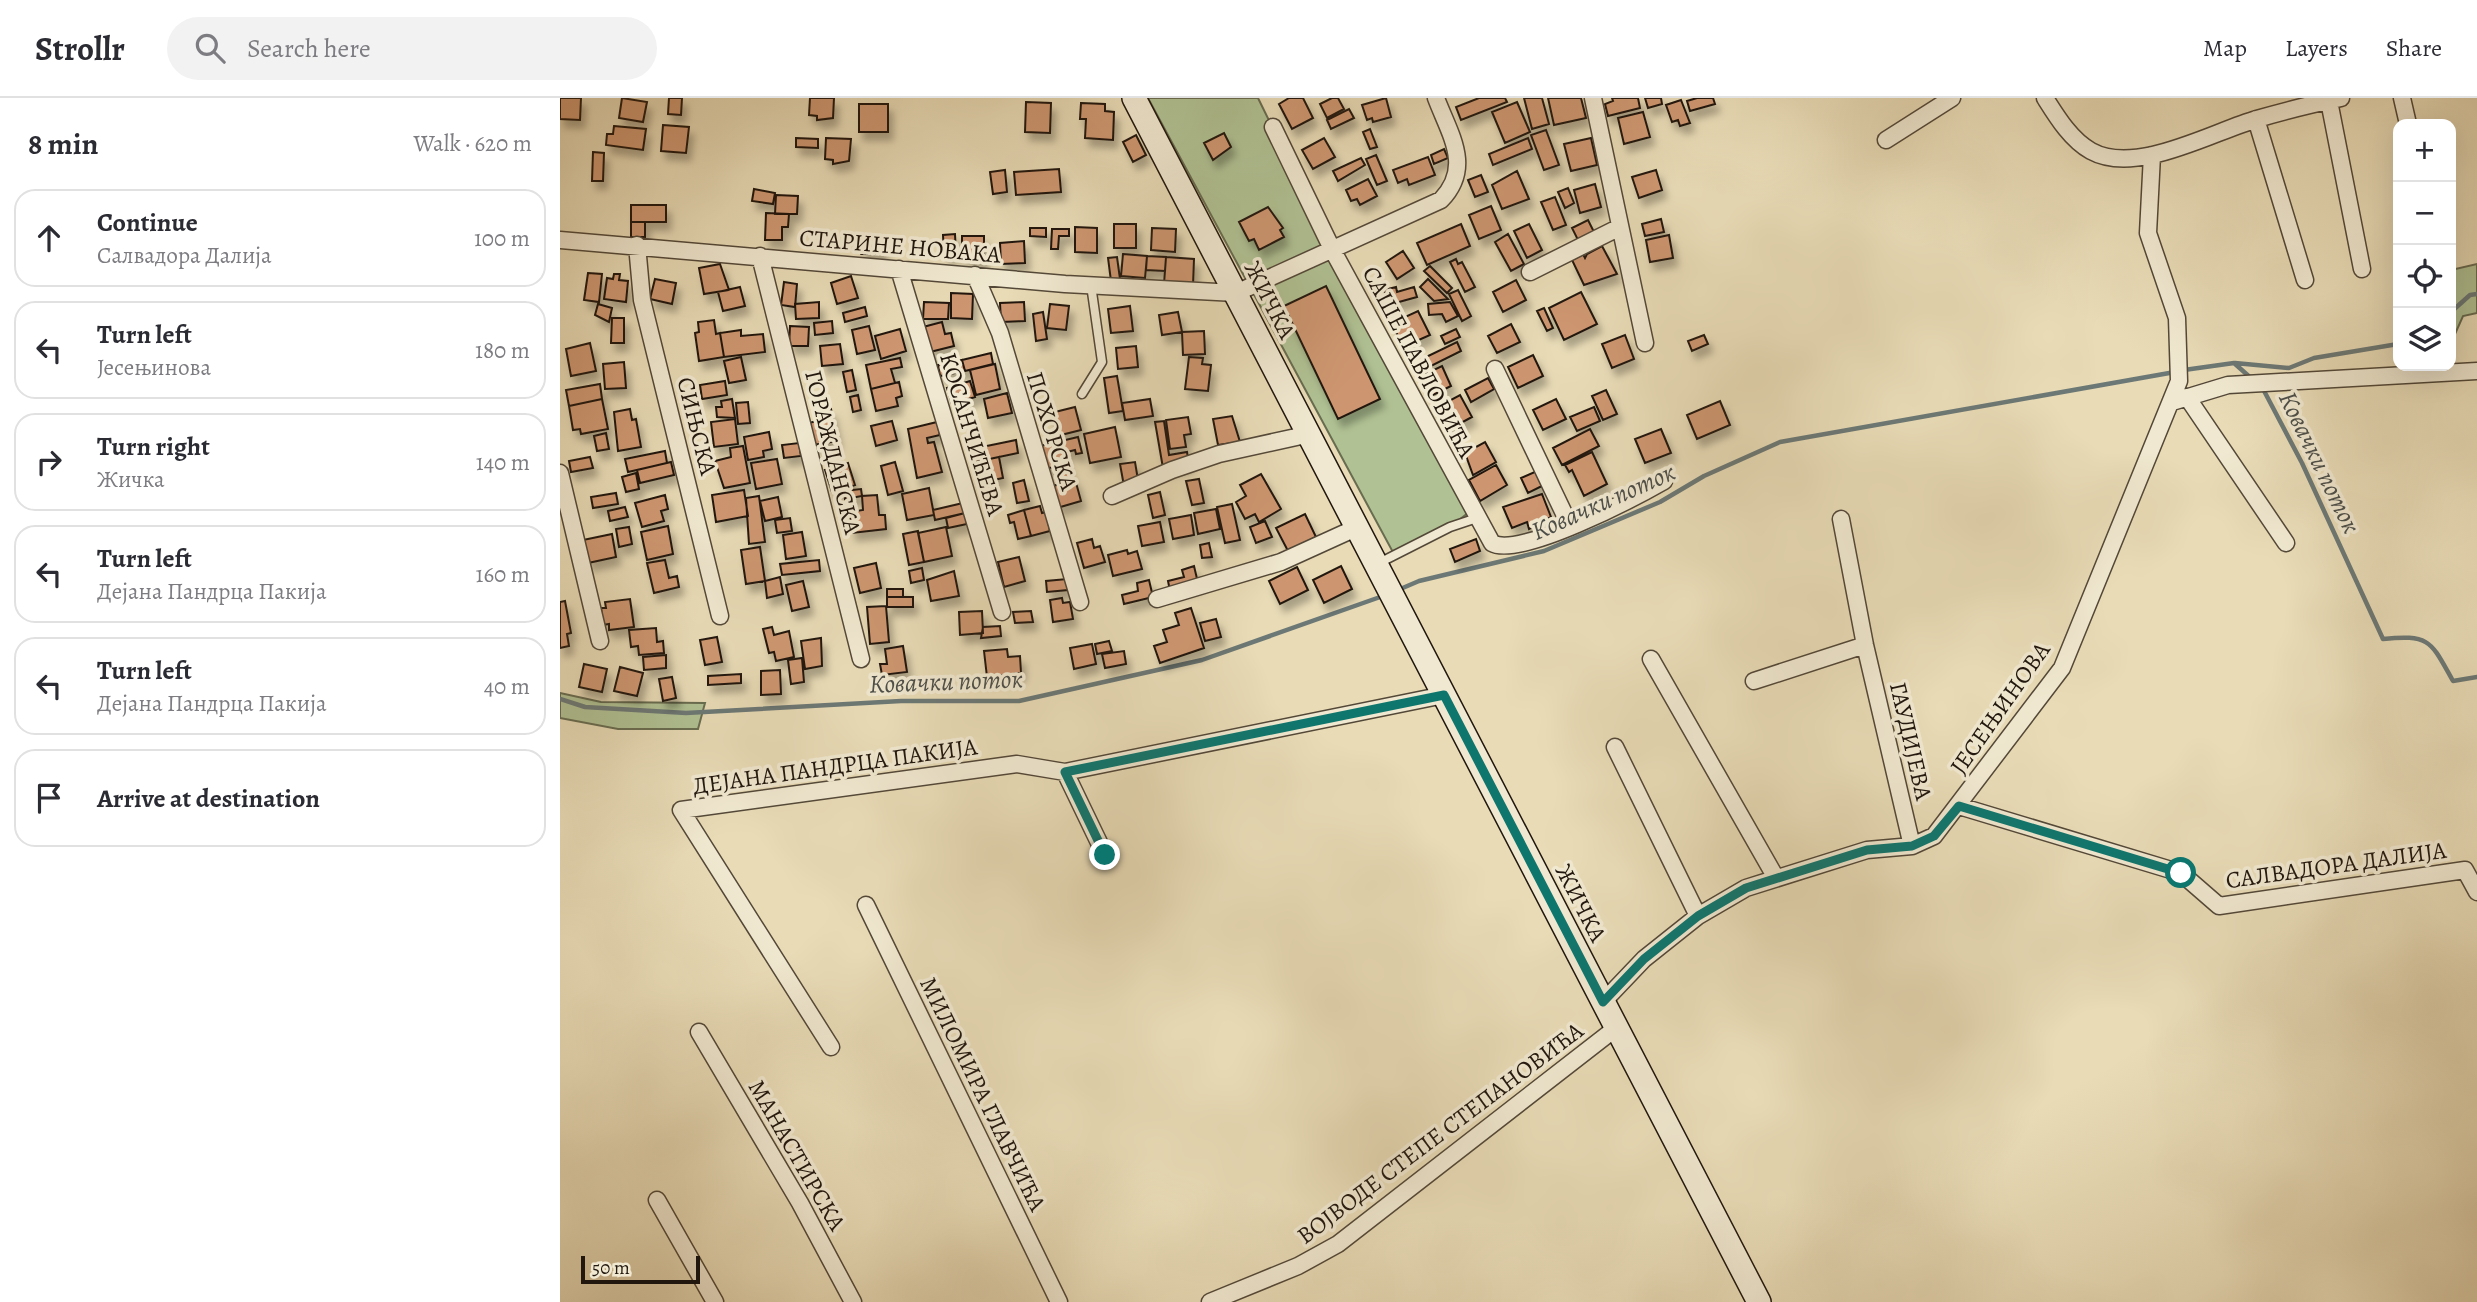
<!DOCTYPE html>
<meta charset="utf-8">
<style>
body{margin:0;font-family:Alegreya,serif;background:#f2f2f3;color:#2b2b33}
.controls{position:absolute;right:21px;top:21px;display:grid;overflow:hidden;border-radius:14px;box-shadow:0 7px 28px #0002}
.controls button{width:63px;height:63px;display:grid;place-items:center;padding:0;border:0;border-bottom:2px solid #e1e1e2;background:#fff;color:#2b2b33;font:35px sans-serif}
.scale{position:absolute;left:21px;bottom:18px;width:119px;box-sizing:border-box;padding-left:7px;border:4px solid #21170e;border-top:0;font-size:19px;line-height:24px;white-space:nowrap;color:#21170e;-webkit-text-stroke:5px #f0e8d0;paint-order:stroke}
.stop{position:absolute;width:21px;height:21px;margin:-16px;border:5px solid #0f766e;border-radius:50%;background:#fff}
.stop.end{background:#0f766e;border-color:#fff;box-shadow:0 2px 7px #0008}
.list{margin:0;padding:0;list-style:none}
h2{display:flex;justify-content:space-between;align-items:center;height:91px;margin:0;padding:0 28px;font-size:30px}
h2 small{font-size:23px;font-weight:400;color:#7c7c81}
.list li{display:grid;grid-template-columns:46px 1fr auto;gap:21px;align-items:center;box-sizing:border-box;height:98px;margin:0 14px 14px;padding:0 14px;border:2px solid #e1e1e2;border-radius:21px}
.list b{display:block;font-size:26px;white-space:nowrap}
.list p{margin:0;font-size:23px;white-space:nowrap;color:#7c7c81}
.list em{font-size:23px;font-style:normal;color:#7c7c81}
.icon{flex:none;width:38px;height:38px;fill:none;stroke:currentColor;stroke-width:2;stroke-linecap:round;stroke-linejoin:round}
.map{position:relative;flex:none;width:1917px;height:1204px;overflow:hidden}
header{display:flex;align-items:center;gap:42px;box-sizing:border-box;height:98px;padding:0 35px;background:#fff;border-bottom:2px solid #e1e1e2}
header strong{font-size:33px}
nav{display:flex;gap:38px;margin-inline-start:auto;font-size:24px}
.search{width:490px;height:63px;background:#f2f2f3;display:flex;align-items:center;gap:18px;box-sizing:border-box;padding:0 24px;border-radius:38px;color:#7c7c81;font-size:26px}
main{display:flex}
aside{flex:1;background:#fff}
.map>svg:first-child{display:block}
.green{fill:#b0c193;stroke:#686c50;stroke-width:2}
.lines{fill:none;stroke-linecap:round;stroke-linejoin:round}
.stream{stroke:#6c7875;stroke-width:4.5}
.building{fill:#cd966f;stroke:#21170e;stroke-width:2;filter:url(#shadow)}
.lane-casing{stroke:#534838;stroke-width:11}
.street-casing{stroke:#534838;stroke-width:19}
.secondary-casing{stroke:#21170e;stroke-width:26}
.lane{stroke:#f0e8d0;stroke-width:8}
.street{stroke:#f0e8d0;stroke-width:16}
.secondary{stroke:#f0e8d0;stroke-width:23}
.route{stroke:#0f766e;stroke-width:9}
.labels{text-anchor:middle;stroke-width:7;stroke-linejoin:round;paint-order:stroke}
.street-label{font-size:24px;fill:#21170e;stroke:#f0e8d0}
.water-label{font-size:26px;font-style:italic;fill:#4d4f4a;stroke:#f0e8d0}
</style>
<header>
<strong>Strollr</strong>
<div class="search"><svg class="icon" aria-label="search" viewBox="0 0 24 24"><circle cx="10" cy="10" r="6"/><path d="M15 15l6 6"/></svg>Search here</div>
<nav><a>Map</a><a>Layers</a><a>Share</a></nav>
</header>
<main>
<aside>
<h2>8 min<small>Walk · 620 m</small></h2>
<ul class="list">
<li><svg class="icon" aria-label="ahead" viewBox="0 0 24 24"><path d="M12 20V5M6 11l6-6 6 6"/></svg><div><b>Continue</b><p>Салвадора Далија</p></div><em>100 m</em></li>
<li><svg class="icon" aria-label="left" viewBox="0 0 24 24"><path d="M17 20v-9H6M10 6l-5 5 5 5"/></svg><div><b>Turn left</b><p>Јесењинова</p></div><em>180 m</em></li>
<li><svg class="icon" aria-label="right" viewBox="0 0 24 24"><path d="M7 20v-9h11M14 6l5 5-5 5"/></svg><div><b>Turn right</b><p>Жичка</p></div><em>140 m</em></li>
<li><svg class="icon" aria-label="left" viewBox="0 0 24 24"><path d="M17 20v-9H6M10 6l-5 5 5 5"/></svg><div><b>Turn left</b><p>Дејана Пандрца Пакија</p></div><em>160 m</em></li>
<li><svg class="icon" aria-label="left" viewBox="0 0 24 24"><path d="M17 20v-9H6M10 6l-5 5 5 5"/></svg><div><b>Turn left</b><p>Дејана Пандрца Пакија</p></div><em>40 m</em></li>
<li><svg class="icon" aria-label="arrive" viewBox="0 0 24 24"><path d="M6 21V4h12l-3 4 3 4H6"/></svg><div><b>Arrive at destination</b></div></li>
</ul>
</aside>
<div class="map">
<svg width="1917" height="1204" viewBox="0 0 1917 1204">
<defs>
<filter id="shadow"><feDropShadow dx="4.5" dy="8" stdDeviation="3.5" flood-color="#0004"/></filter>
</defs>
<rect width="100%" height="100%" fill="#e8dbb6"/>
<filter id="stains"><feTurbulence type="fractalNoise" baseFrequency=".00286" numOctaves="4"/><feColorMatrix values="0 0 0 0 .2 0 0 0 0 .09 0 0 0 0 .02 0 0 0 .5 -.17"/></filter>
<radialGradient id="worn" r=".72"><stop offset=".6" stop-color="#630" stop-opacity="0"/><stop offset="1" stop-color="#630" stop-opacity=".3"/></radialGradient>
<path class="green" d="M588 0H698L773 153 913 411 890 429 835 458Z
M1917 166V215L1903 218 1891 245V172Z
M0 595 41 604 145 605 138 631H58L0 620Z"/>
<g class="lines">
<path class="stream" d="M1891 214 1910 197 1917 196
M1675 265 1729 270 1754 260 1838 246
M1624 272 1674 265 1692 281
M1702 289 1742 365 1823 541C1871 536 1871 544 1893 583L1917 579
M838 492 859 483 984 453 1100 404 1144 378 1220 344 1615 274
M0 601 25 609 126 615 341 603H459L642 562 823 498"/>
</g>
<path class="building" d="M0 0H21L20 22 0 21Z
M62 0 87 4 83 24 59 20Z
M109 0H122L121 17 108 16Z
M250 0H274L273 20 257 22V18L249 17Z
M729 0H743L753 20 732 31 719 6Z
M772 0H778L784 11 767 20 760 6Z
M826 0 831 19 813 24 812 20 807 22 802 7Z
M919 0H945L947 4 901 22 896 9Z
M964 0H982L989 26 972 31Z
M988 0H1021L1026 20 994 27Z
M1052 0H1078L1080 10 1048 18 1045 6 1053 3Z
M1085 0H1101L1102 6 1088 10Z
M1137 0H1153L1155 6 1130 13 1127 3Z
M1121 2 1130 25 1120 28 1118 22 1112 24 1106 7Z
M466 4 491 5 490 35 465 34Z
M957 4 970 34 945 45 932 14Z
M521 5 545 6V13L554 14 553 42 525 40 526 21H520Z
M299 6H328V34H299Z
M789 11 794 20 771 31 767 22Z
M1083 14 1090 39 1064 46 1058 20Z
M103 27 129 29 126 55 101 53Z
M54 28 86 31 83 52 46 47 47 36H53Z
M810 31 817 49 810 51 803 34Z
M986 32 999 67 984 72 971 37Z
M664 35 671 49 653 62 644 45Z
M576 37 586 57 573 64 563 44Z
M236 40 258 41V50L236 49Z
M266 40 291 41 289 63 273 66V62L265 61Z
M764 40 775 59 753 71 742 52Z
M968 40 972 51 933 67 929 56Z
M1031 40 1037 67 1011 73 1004 46Z
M884 51 888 60 874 66 871 57Z
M33 54 44 55 43 83H32Z
M816 57 827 83 817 87 806 61Z
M868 59 875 77 849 87 847 81 838 85 833 72Z
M801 60 805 67 778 83 773 73Z
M499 71 501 94 456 97 454 74Z
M445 72 447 94 433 96 430 74Z
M1096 72 1102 92 1079 100 1072 79Z
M957 73 969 101 942 111 932 87Z
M921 77 928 94 915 99 908 82Z
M808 81 817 98 800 107 797 101 791 103 786 92Z
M1035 86 1041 109 1020 115 1014 92Z
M1008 90 1014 105 1005 110 998 94Z
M194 91 215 95 213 106 192 103Z
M216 97 238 98 237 116H215Z
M995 99 1006 127 993 132 981 104Z
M71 107H106V124H71Z
M931 108 941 132 919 141 909 117Z
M708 109 723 130 720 132 724 139 699 152 694 141 689 143 679 124Z
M206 115 229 116 228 129H222V142H205Z
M1101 121 1104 134 1085 138 1082 126Z
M1028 122 1035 136 1019 144 1012 130Z
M71 124H85V139H71Z
M554 126H576V150H554Z
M901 126 910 148 867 167 857 145Z
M969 126 982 152 967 160 954 133Z
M515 129 537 130V155L515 154Z
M470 130H486V139L470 138Z
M592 130 616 131 615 154 591 152Z
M492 131H509V138H499L498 151H491Z
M395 136 396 157H384L383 137Z
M948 136 964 166 951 173 935 144Z
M1109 137 1113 160 1090 164 1086 142Z
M301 138H323V156H301Z
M402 138H424V164H412V160H402Z
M464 143 465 165 441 166 440 145Z
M1042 148 1057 176 1024 187 1012 162 1023 156 1025 160 1027 156Z
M843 153 854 170 837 181 826 164Z
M563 156 587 158 585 180 561 178Z
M587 158 606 159 605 173 586 172Z
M557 159 560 181 551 183 548 160Z
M606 159 634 161 633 187 604 186Z
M896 161 898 166 902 164 915 189 905 194 890 164Z
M160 166 169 192 144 196 139 170Z
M870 168 892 190 887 195 864 173Z
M28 175 42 176 39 204 24 202Z
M54 176H60L59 182 68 183 66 204 44 201 47 180 53 181Z
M291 178 298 200 277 206 271 185Z
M95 181 116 185 112 206 90 201Z
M868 181 888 201 874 203 860 189Z
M956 182 966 202 943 214 933 194Z
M224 184 237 186 235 209 221 207Z
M766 188 820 301 778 321 724 208Z
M180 189 185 208 163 213 158 194Z
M836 189 837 194 854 189 857 199 828 207 824 192Z
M898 192 911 218 902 223 889 196Z
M1021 194 1037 226 1004 242 989 210Z
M391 195 413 196 412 221 391 220Z
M259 204V220L236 221 235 206Z
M364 204 389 205 388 221H363Z
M464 204 465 223 441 224 440 205Z
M890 204 898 218 886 224 882 216 869 217 868 206Z
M38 206 52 210 49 224 35 217Z
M490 206 509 208 506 232 487 230Z
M570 208 573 233 551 235 548 211Z
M305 209 307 218 285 224 283 215Z
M984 210 993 230 987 233 977 213Z
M858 213 870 237 843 249 832 225Z
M483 214 487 241 476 243 473 216Z
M618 214 622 234 602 237 599 217Z
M52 220H64V245H51Z
M154 222 156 236 160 235 164 259 139 263 135 235 139 234 138 224Z
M272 223 273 235 255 237 254 225Z
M382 224 385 236 391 235 394 248 370 254 363 229Z
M951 226 960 244 937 255 928 238Z
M230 228 249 229 248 248H229Z
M309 228 315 252 297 256 292 232Z
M340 231 346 253 321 261 315 238Z
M896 231 900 239 885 246 881 238Z
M181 232V238L203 236 205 254 164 259 160 235Z
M644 233 645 256 623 257 622 234Z
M1065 237 1074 261 1052 270 1042 246Z
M1144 237 1148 246 1132 253 1128 243Z
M897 244 901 253 869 269 864 260Z
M30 245 36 273 11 278 6 251Z
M280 246 283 266 262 268 260 248Z
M576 248 578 269 558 271 556 250Z
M431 255 433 266 405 273 402 262Z
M973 257 983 278 958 290 948 269Z
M181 259 186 282 169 285 164 263Z
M629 259 643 260 642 266 651 267 648 293 625 291Z
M340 260 342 269 331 271 335 285 311 291 306 267Z
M402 262 405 273 380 278 378 267Z
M64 264 66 290 45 291 43 266Z
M435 266 440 291 416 297 410 272Z
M882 268 891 288 871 298 861 278Z
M292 272 296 292 287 294 283 274Z
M557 278 563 313 549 315 544 280Z
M928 280 934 291 911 304 905 292Z
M165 283 167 297 142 301 140 287Z
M410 283 415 299 392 306 387 290Z
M339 284 342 298 336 300 338 308 316 313 311 291Z
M40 286 42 301 9 308 6 292Z
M1046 292 1057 316 1043 322 1032 298Z
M447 295 452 315 428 320 424 301Z
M298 297 301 312 293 314 290 299Z
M900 297 912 319 888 332 876 310Z
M42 301 48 331 21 336 20 331 13 332 9 308Z
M172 301 175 320 157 319 156 309H162L161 303Z
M590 301 593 318 565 322 562 305Z
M996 301 1006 321 983 332 973 312Z
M1160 303 1170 327 1137 341 1127 317Z
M188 304 190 325 178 326 176 305Z
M515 309 521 332 497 338 491 315Z
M1034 309 1040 323 1017 333 1010 319Z
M70 311 72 322 76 321 81 349 58 353 54 314Z
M271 311 277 343 253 347 248 325 258 323 256 314Z
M672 318 680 344 658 347 653 321Z
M628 319 631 336 624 337 626 349 610 351 606 322Z
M175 321 178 346 154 349 151 324Z
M332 323 337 342 316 348 311 328Z
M604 323 609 357 627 354 629 366 603 370 595 324Z
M377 324 380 337 367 340 368 345 374 344 382 374 357 380 348 331Z
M555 329 561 359 530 365 524 336Z
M1030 331 1039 348 1002 367 993 350Z
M1101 331 1111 355 1085 365 1075 341Z
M209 334 212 351 203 353 204 359 188 362 184 339Z
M46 335 49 351 37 353 34 338Z
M518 339 522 355 516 356 515 352 503 355 501 343Z
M456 342 458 355 415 364 412 351Z
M501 343 506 366 485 371 480 348Z
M925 344 936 364 913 377 905 355Z
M239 345 241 358 224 360 222 347Z
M183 348 190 385 164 390 155 363 171 359 170 350Z
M105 353 107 365 68 374 65 361Z
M1032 354 1047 386 1024 398 1012 372 1009 374 1005 367Z
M30 359 33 370 11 374 9 363Z
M439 359 443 380 419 385 415 364Z
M217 361 222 386 196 391 191 365Z
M111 364 114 377 80 385 77 372Z
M335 364 343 393 328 397 321 368Z
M575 364 578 382 564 388 560 366Z
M288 365 295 387 272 394 265 372Z
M507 366 512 382 498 386 494 369Z
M936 367 947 387 920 403 909 382Z
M977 373 984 387 968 395 961 380Z
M76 375 79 391 66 394 62 379Z
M701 376 721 411 699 424 695 416 685 421 676 404 686 398 680 387Z
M515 381 521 403 497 410 490 389Z
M639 381 644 405 632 407 626 383Z
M464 382 469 403 457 405 453 385Z
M369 390 374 417 347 422 342 396Z
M301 391 302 398 285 401 284 393Z
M184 392 188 418 156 424 152 397Z
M600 394 605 417 593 420 588 397Z
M56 395 58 406 33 410 31 399Z
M982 396 991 419 969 431 967 424 952 430 943 409Z
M105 397 108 411 101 413 104 423 82 429 75 405Z
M317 397 319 417H325L326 431 292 435 290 414 303 412 302 398Z
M199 398 205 444 189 446 186 400Z
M218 399 222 419 205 423 200 403Z
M403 405 405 415 375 422 373 412Z
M672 406 680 442 665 445 657 409Z
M480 408 482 415 486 414 490 433 471 438 464 412Z
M65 409 68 419 50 423 48 413Z
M656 411 660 431 638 436 634 415Z
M464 412 471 438 458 441 454 424 450 425 448 417Z
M405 415 407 426 388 430 386 420Z
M745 416 756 439 728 453 716 430Z
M631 417 634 437 613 441 609 421Z
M230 420 232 433 217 435 215 422Z
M705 423 712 439 696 445 690 429Z
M600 424 604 444 582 448 578 428Z
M108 428 113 456 87 462 81 434Z
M69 429 72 446 59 449 56 431Z
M386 429 392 458 364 464 358 435Z
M358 433 364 464 349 467 343 436Z
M242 434 246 458 226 461 223 437Z
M52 436 56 459 28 465 23 442Z
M532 441 534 450 540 448 545 464 524 470 517 445Z
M916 441 920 453 895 464 890 451Z
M649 445 652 459 642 460 640 447Z
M200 449 205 483 186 486 181 452Z
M567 452 568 456 577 453 582 471 553 478 548 457Z
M459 459 465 483 444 489 438 464Z
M105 462 109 480 117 478 119 489 94 495 87 465Z
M259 462 260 473 222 477 220 466Z
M316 465 321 490 300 495 294 470Z
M634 468 638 485 610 493 608 483 624 479 622 472Z
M781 468 792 491 764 505 753 482Z
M737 469 748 492 720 506 709 483Z
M362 470 364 482 351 485 349 473Z
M394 473 399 498 371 503 367 482Z
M220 479 223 496 207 500 205 483Z
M507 481 508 492 487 494 486 483Z
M589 482 593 499 564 506 562 497 578 493 577 485Z
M243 483 249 509 232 513 226 487Z
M327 491H343V499H327Z
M327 499H353V509H327Z
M502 500 503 505 510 504 513 521 493 524 490 502Z
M70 501 74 529 49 532V526L43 527 41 510H46L45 504Z
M5 503 11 535 7 536 9 548 0 550V504Z
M326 508 329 544 310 546 307 509Z
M631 510 644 550 600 565 594 548 607 544 603 532 619 527 615 515Z
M422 513 423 535 400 537 399 514Z
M471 513 473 524 455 525 453 514Z
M656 521 661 539 645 543 640 525Z
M440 528 441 538 421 540 423 529Z
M212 529 214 537 229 533 234 559 216 563 214 554 209 555 203 531Z
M96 530 97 544 103 543 104 555 79 557 78 548 71 549 69 532Z
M157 539 162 564 145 567 140 542Z
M261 540 262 568 245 571 241 543Z
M549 543 552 553 537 556 535 546Z
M532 546 536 566 514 571 510 550Z
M343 548 347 574 322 577 320 566H327L325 551Z
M447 551 448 559 460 558 461 575 427 579 424 553Z
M564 553 566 566 545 570 542 556Z
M106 557V570L84 572 83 559Z
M242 560 244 584 231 586 228 562Z
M24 566 47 571 42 594 19 589Z
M60 569 83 575 77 598 54 593Z
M220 572 221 596 201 597V573Z
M181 576V585L148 587V578Z
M112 579 116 600 103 603 99 581Z"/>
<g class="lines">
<defs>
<path id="lane" d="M522 296 542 264 531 187
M819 465 890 429 917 420"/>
<path id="street" d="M1033 0 1085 245
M1485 0C1497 19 1511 42 1531 53 1576 78 1652 34 1697 21 1724 13 1753 6 1781 0
M1842 0 1848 26
M1769 3 1802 171
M1696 21 1745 182
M713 29 773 153 932 445C959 461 1076 399 1104 383
M1326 42 1392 0
M0 142 505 186 676 195 881 102C913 69 890 37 876 0
M77 147 82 202 160 518
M200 158 301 561
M339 171 442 514
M970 174 1060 129
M415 177 440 235 520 504
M935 271 1010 428
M1627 299 1726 445
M1612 304 1668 287 1917 273
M0 375 40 543
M552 398 612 372 659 356 750 336
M1281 421 1305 547 1352 748
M597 501 721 464 798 429
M1091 561 1216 780
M1194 583 1305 547
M1055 649 1138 818
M505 674 545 757
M1399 708 1621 775 1659 808 1905 772 1917 794
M306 807 499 1204
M1043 904 1084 861 1138 818 1186 790 1307 752 1352 748 1374 738 1502 570 1619 283 1617 220 1588 135 1592 57
M139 934 240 1105 293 1204
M271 949 121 712 457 666 505 674 884 597
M97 1102 155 1204
M650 1204 738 1168 778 1146 1056 930"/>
<path id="secondary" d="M574 0 1199 1204"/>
</defs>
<use href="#lane" class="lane-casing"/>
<use href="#street" class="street-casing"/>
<use href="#secondary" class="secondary-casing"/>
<use href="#lane" class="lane"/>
<use href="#street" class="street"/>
<use href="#secondary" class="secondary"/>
</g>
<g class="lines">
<path class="route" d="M545 757 505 674 884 597 1043 904 1084 861 1138 818 1186 790 1307 752 1352 748 1374 738 1399 708 1621 775"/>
</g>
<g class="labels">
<g class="street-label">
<text transform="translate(340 148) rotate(5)" y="8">СТАРИНЕ НОВАКА</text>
<text transform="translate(710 202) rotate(63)" y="8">ЖИЧКА</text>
<text transform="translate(859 264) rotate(62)" y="8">САШЕ ПАВЛОВИЋА</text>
<text transform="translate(137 328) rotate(76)" y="8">СИЊСКА</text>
<text transform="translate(492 333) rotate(73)" y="8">ПОХОРСКА</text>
<text transform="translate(412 336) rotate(73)" y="8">КОСАНЧИЋЕВА</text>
<text transform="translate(273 354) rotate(76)" y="8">ГОРАЖДАНСКА</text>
<text transform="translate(1440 610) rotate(-55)" y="8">ЈЕСЕЊИНОВА</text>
<text transform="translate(1351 643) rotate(77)" y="8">ГАУДИЈЕВА</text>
<text transform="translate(275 668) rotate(-8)" y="8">ДЕЈАНА ПАНДРЦА ПАКИЈА</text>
<text transform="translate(1776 767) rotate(-8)" y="8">САЛВАДОРА ДАЛИЈА</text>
<text transform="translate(1021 805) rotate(63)" y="8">ЖИЧКА</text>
<text transform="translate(423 996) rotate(64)" y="8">МИЛОМИРА ГЛАВЧИЋА</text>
<text transform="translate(880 1035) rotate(-37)" y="8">ВОЈВОДЕ СТЕПЕ СТЕПАНОВИЋА</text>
<text transform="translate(237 1057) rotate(60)" y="8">МАНАСТИРСКА</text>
</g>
<g class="water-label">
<text transform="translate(1760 364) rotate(64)" y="9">Ковачки поток</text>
<text transform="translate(1043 403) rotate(-24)" y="9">Ковачки поток</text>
<text transform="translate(386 583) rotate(-2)" y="9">Ковачки поток</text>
</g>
</g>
<rect width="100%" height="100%" filter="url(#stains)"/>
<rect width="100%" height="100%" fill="url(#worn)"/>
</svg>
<div class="controls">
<button>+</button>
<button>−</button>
<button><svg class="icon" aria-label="locate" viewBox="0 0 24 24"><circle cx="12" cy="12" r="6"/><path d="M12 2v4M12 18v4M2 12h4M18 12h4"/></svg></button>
<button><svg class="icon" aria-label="layers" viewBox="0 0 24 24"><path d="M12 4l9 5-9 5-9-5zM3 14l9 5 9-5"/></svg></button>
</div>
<div class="scale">50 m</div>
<div class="stop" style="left:1621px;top:775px"></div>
<div class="stop end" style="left:545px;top:757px"></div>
</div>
</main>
